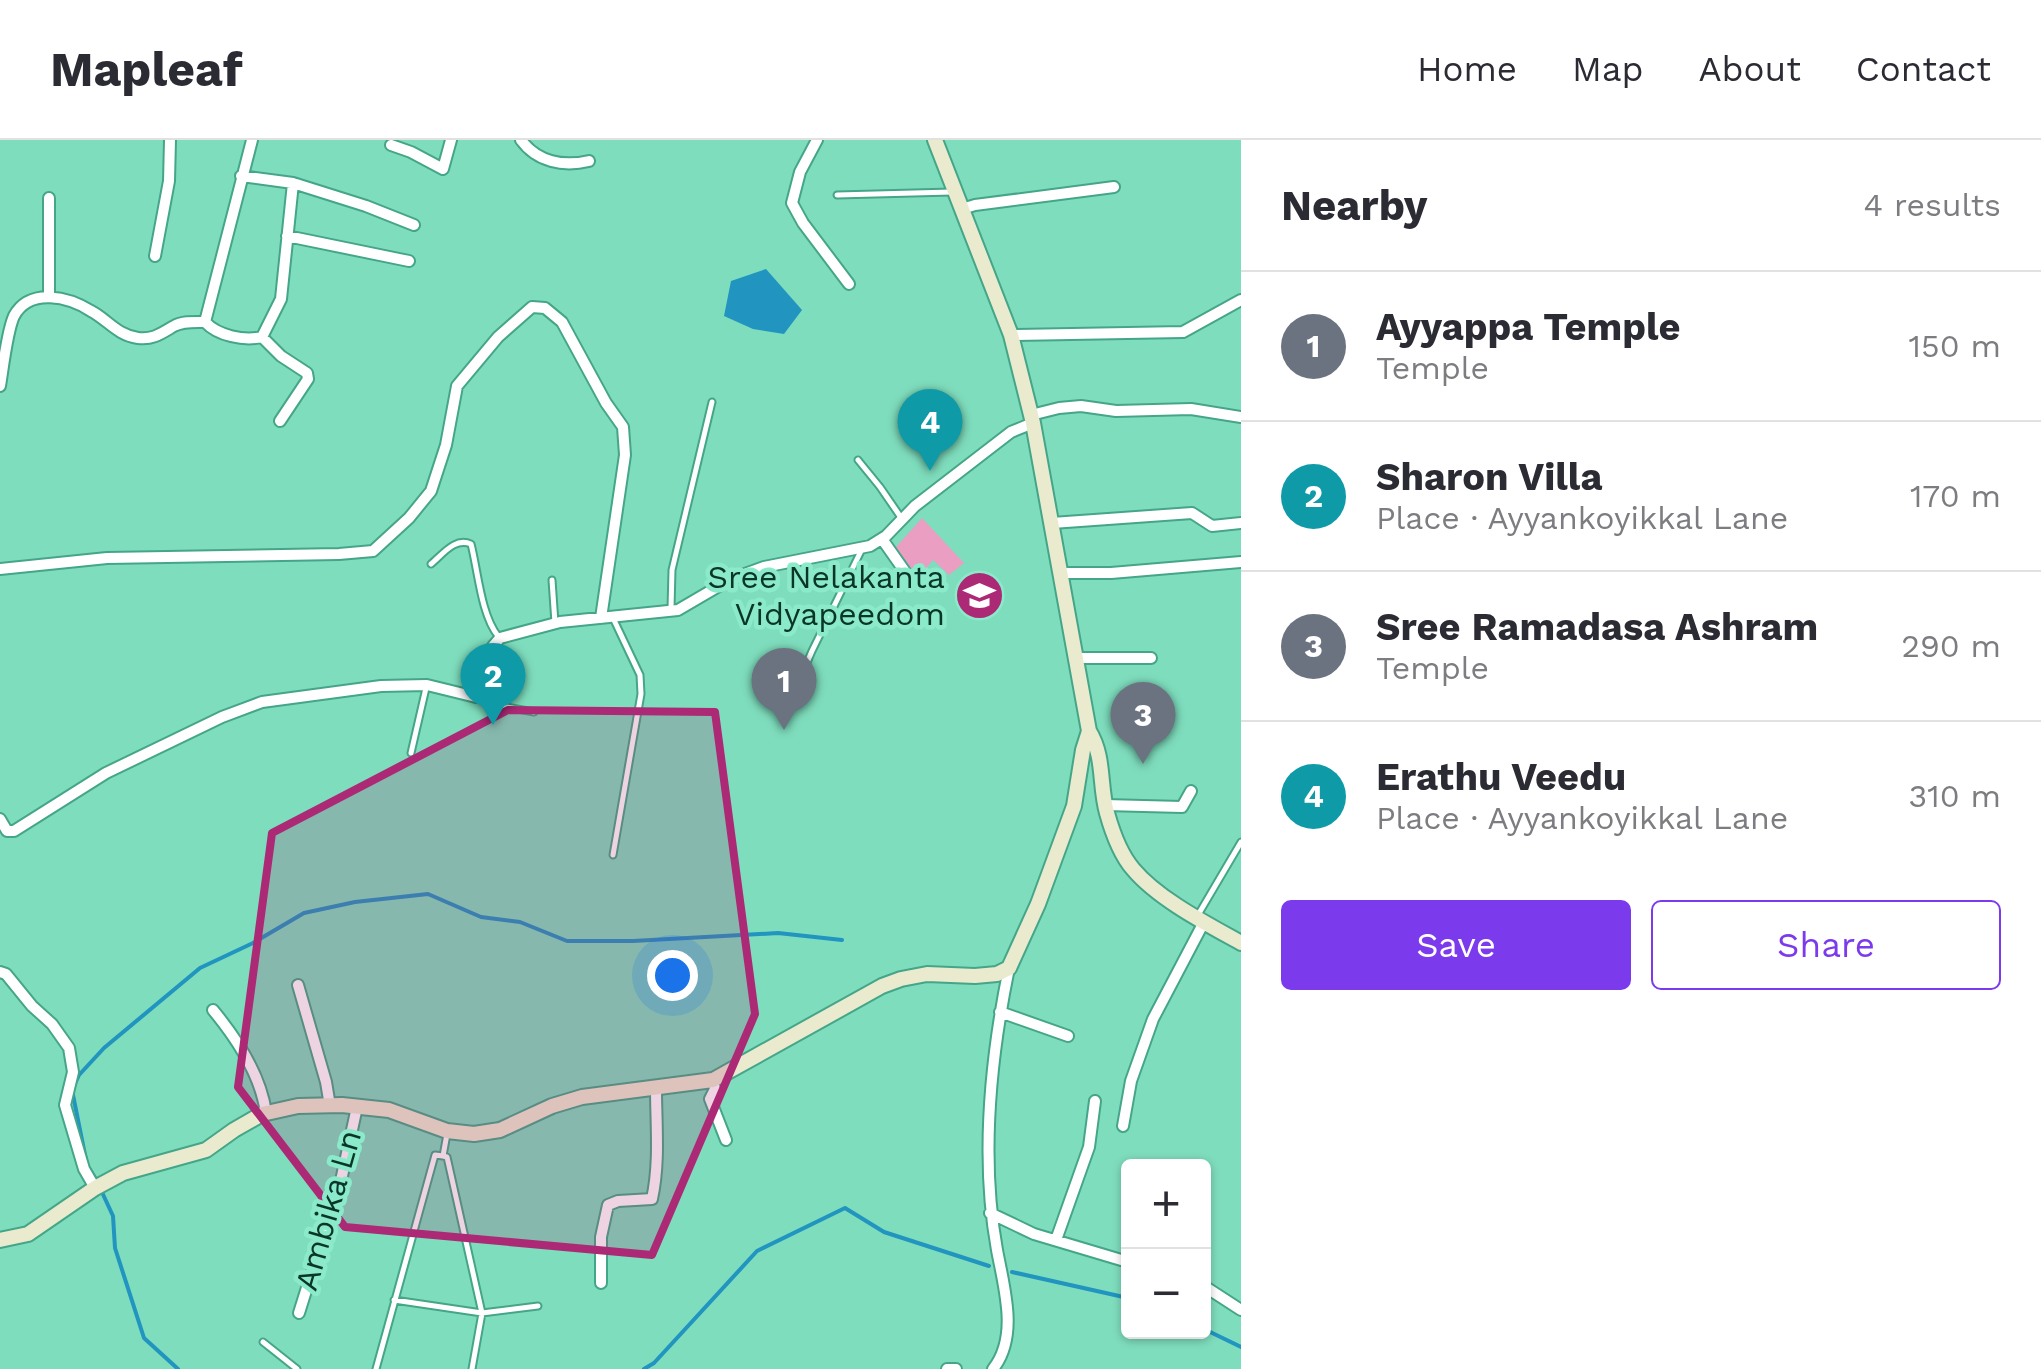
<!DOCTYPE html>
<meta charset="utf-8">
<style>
body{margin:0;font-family:"Work Sans",sans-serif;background:#f2f2f3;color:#2b2b33}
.controls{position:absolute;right:30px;bottom:30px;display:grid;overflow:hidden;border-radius:10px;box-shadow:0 2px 8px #0004}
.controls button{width:90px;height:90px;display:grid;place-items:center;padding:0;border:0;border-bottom:2px solid #e1e1e2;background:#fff;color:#2b2b33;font:50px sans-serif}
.you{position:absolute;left:672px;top:835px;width:35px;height:35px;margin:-25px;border:8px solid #fff;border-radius:50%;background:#1a73e8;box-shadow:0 0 0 15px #1a73e833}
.badge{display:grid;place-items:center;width:65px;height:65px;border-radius:50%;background:#7c3aed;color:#fff;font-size:32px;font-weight:700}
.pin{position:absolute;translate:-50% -82px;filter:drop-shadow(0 2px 5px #0008)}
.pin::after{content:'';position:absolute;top:52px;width:35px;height:30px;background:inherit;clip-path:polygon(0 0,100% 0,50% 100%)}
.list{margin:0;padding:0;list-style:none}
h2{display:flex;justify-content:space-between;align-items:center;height:130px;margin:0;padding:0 40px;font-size:42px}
h2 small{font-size:32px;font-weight:400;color:#7c7c81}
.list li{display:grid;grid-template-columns:65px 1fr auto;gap:30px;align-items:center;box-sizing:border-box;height:150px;padding:0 40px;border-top:2px solid #e1e1e2}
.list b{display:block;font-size:38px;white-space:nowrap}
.list p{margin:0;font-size:32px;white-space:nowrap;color:#7c7c81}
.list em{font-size:32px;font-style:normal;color:#7c7c81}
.actions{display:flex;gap:20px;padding:30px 40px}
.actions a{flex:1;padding:22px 0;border:2px solid #7c3aed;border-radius:10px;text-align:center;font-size:35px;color:#7c3aed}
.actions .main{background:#7c3aed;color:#fff}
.map{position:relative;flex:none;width:1241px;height:1229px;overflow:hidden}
header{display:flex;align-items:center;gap:60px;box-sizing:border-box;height:140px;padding:0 50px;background:#fff;border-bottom:2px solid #e1e1e2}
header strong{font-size:48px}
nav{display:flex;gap:55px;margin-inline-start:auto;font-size:35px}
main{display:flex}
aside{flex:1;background:#fff}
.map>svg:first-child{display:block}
.green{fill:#ea9fc2}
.water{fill:#2194c0}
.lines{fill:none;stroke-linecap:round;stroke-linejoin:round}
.stream{stroke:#2194c0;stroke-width:4}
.lane-casing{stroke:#45a588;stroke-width:9}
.street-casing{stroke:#45a588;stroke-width:14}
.secondary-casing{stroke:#45a588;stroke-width:18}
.lane{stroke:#fff;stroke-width:5}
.street{stroke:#fff;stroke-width:10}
.secondary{stroke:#eaeace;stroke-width:14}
.marked{fill:#ac2975;fill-opacity:0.2;stroke:#ac2975;stroke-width:8;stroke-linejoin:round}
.labels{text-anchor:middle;stroke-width:9;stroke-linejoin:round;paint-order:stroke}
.poi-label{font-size:32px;fill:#0a3529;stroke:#8beaca;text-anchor:end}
.street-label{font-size:32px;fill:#0a3529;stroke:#8beaca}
</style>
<header>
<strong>Mapleaf</strong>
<nav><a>Home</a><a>Map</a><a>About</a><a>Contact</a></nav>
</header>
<main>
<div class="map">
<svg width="1241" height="1229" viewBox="0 0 1241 1229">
<rect width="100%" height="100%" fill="#7eddbd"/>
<path class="green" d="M922 378 964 423 949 435 933 420 918 438 895 408Z"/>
<path class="water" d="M766 129 802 170 784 194 753 189 724 176 731 141Z"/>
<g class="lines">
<path class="stream" d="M97 1041 87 1025 72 950 79 935 104 908 200 828 253 803 304 773 355 762 428 754 481 777 520 782 567 801H633L778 793 842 800
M101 1050 113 1076 115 1108 144 1198 178 1229
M1012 1132 1128 1158
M1204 1189 1241 1207
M644 1229 654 1223 757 1111 845 1068 884 1092 989 1126"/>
<defs>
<path id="lane" d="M837 55 952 52
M858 320 880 347 902 379
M431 424C443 414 455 397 471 404 478 431 481 475 498 496
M552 440 555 483
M671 468 672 430 712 262
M613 478 640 535 641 554 613 715
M792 557 812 511 862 409
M490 558 501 566 534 572
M411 613 426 548
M1198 775 1241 702
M447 994 443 1016 447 1017 482 1173 472 1229
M394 1160 482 1173 538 1166
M263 1202 297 1229
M376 1229 435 1015 443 1016"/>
<path id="street" d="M521 0C537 22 563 27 589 21
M817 0 800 32 792 63 803 83 849 144
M391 5 411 12 443 29 451 0
M241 36 293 43 366 66 414 85
M962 69 975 65 1114 47
M287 96 409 121
M155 116 169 41 170 0
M49 156V58
M205 182 252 0
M1011 195 1183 192 1241 160
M262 197 281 216 307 233 308 239 280 281
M0 246C3 228 7 191 14 176 30 147 69 157 91 171 108 180 117 195 138 198 153 200 162 193 174 186 183 181 195 182 205 182 218 196 244 201 262 197L281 159 293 43
M1031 275 1059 268 1081 266 1116 271 1191 269 1241 277
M1052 383 1192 373 1212 386 1241 383
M882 399 913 443
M0 429 107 418 339 414 373 411 409 378 431 351 446 305 457 246 498 197 532 167 545 168 562 182 606 263 623 287 625 315 601 478
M1060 433H1111L1241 422
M1074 518H1151
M1105 665 1182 667 1191 651
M0 679 7 691H14L106 633 222 577 262 562 381 546 427 545 476 557H486L492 552 493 506 500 498 560 482 678 470 731 439 764 427 870 406 886 396 915 366 1011 292 1033 283
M0 832 6 834 32 866 52 884 69 908 73 932 65 965 84 1029 95 1048
M298 845 326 942 330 966
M213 870C237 899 261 936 266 973
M1000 872 1068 896
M713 940 715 949 710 959 726 1000
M1123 986 1131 941 1153 879 1204 782
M990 1073 1034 1094 1128 1122
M1056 1100 1089 1007 1095 961
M601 1143V1097L608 1065 618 1061 652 1059C660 1022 656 985 656 948
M1204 1146 1241 1170
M299 1173 342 1036 357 967
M947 1229H956
M993 1229C1019 1196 1004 1148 997 1110 980 1017 990 920 1009 828"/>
<path id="secondary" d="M1089 591C1105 617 1099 645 1107 673 1112 691 1121 715 1133 729 1158 759 1207 784 1241 803
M0 1100 28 1094 95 1048 123 1033 206 1010 234 990 262 974 298 966 342 965 389 970 447 991 474 994 500 990 552 966 582 957 713 940 882 846 901 839 927 834 975 836 997 834 1009 828 1038 764 1074 666 1083 610 1089 591 1033 283 1011 195 935 0"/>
</defs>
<use href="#lane" class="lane-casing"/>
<use href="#street" class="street-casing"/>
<use href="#secondary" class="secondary-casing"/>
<use href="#lane" class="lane"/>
<use href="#street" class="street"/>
<use href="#secondary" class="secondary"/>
</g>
<path class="marked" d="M508 570 715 572 755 874 652 1115 345 1087 238 947 272 693Z"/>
<defs>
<symbol id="school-disc" viewBox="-11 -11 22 22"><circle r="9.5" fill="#ac2975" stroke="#8beaca"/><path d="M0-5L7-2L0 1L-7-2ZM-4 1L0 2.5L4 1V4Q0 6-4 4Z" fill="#fff"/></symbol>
</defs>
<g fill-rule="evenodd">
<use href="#school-disc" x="952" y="428" width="55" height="55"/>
</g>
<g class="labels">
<g class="poi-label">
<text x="945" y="448">Sree Nelakanta<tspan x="945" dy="37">Vidyapeedom</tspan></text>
</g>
<g class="street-label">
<text transform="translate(328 1070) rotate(-74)" y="11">Ambika Ln</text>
</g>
</g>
</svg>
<div class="controls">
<button>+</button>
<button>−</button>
</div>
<div class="you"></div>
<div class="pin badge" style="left:784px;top:590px;background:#6b7280">1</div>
<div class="pin badge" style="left:493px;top:585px;background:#0f9aa8">2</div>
<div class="pin badge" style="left:1143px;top:624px;background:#6b7280">3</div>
<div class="pin badge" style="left:930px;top:331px;background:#0f9aa8">4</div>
</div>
<aside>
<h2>Nearby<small>4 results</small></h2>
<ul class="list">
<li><span class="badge" style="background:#6b7280">1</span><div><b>Ayyappa Temple</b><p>Temple</p></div><em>150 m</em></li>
<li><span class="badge" style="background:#0f9aa8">2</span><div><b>Sharon Villa</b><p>Place · Ayyankoyikkal Lane</p></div><em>170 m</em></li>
<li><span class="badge" style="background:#6b7280">3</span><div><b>Sree Ramadasa Ashram</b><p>Temple</p></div><em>290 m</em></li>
<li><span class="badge" style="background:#0f9aa8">4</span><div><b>Erathu Veedu</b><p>Place · Ayyankoyikkal Lane</p></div><em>310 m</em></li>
</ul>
<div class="actions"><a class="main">Save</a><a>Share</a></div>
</aside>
</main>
